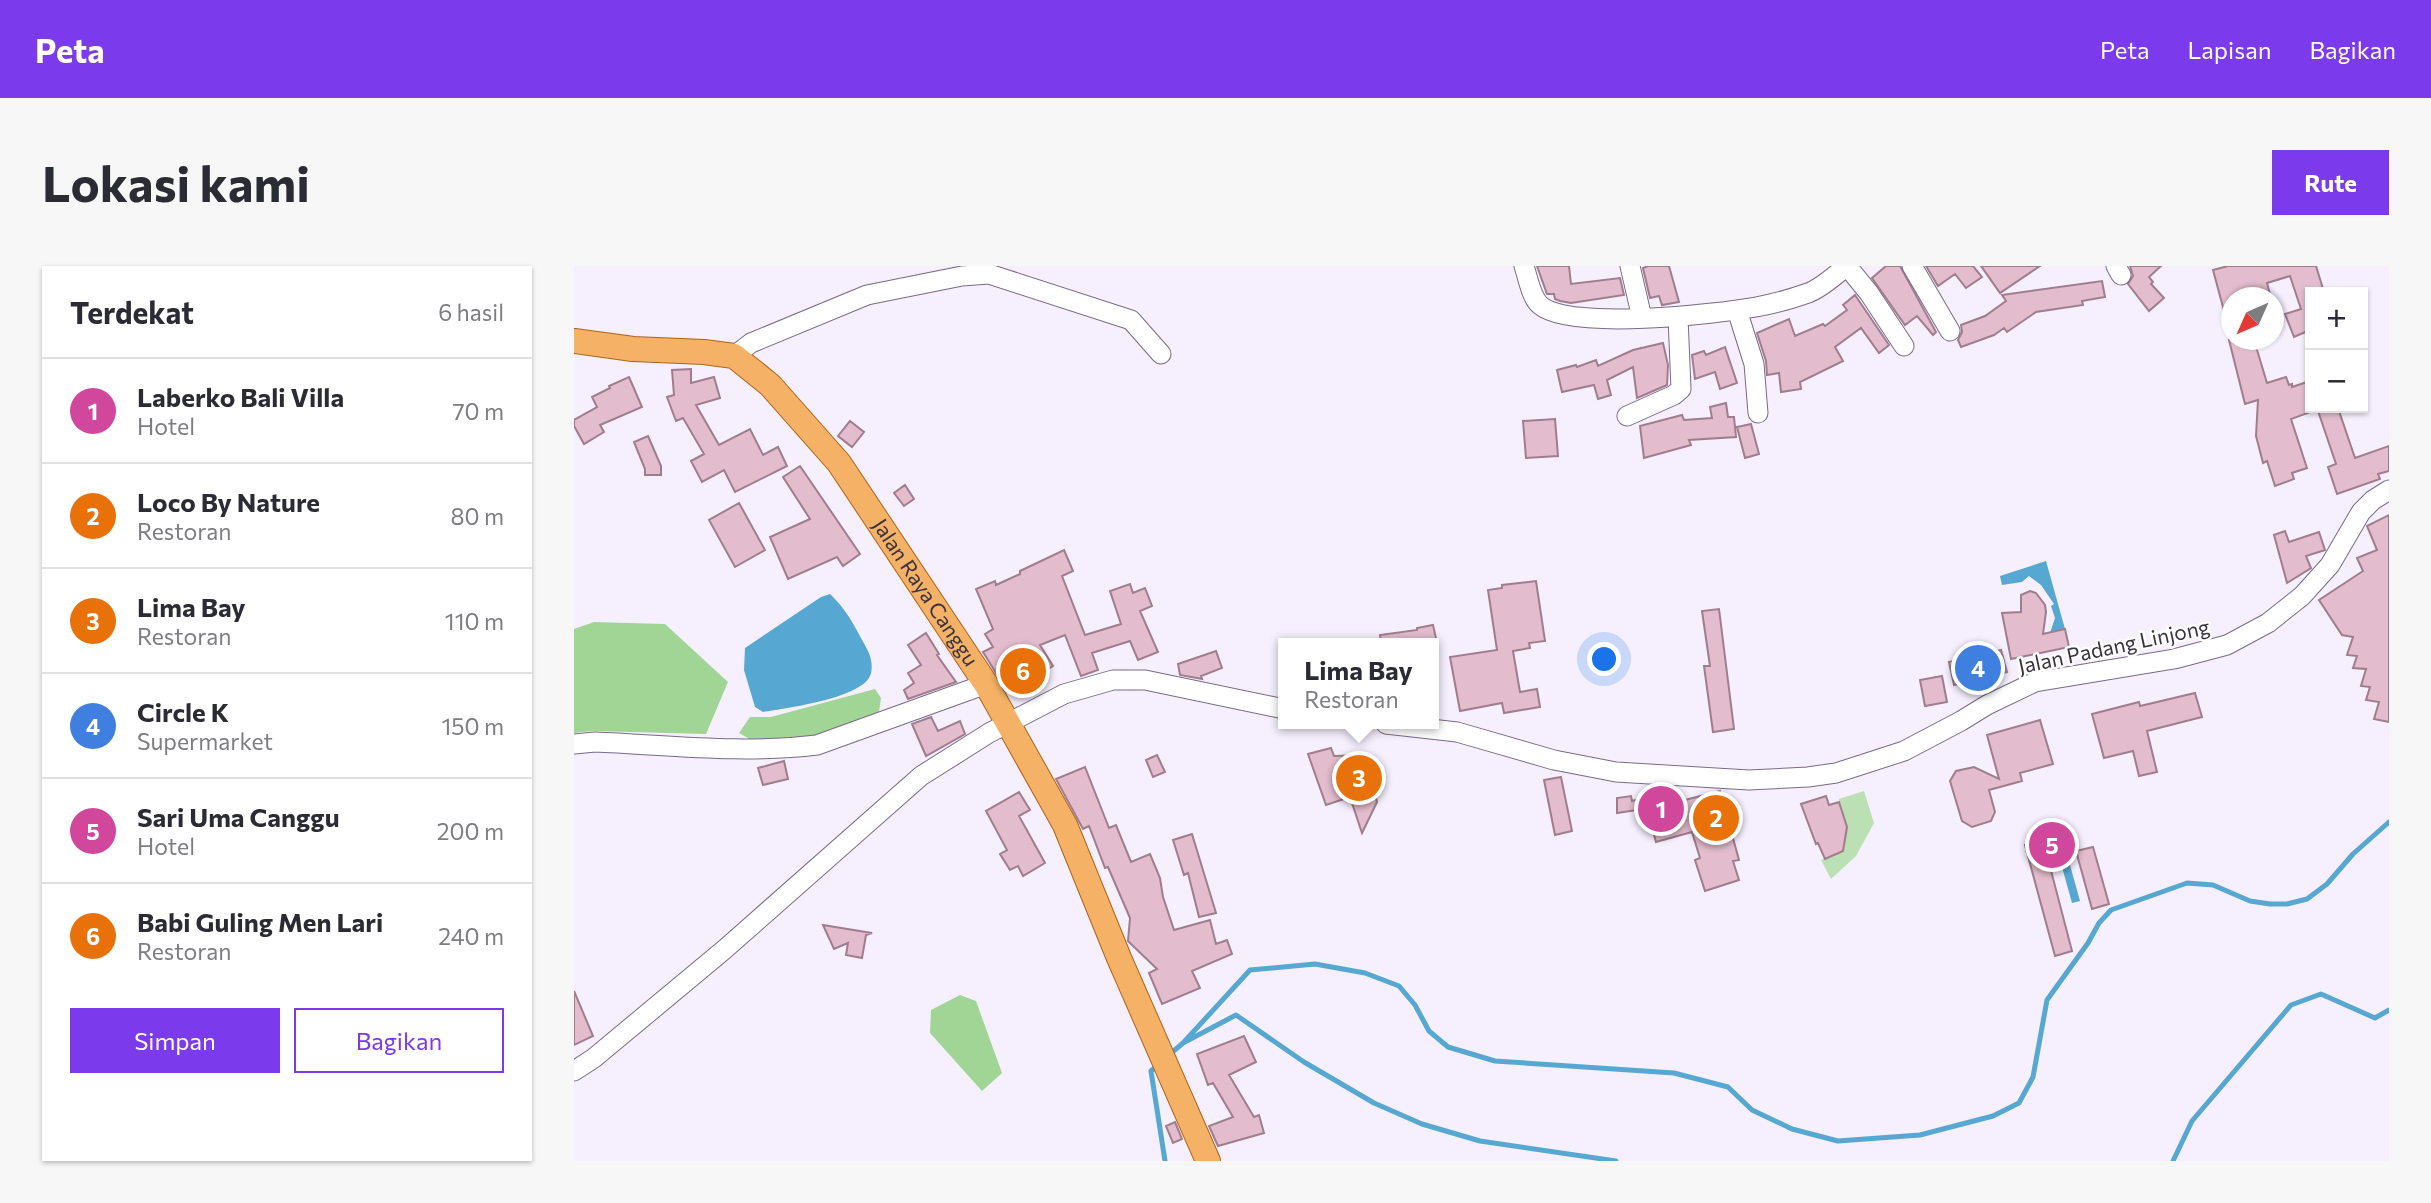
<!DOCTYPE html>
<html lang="id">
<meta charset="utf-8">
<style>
body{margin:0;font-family:Commissioner,sans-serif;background:#f7f7f7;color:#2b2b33}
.controls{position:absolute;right:21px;top:21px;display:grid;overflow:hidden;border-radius:0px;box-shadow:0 2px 5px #0004}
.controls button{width:63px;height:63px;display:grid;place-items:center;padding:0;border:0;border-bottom:2px solid #e1e1e2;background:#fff;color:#2b2b33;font:35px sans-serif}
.compass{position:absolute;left:1647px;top:21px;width:63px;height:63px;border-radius:50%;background:#fff;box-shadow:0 2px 5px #0004;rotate:225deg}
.you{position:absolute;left:1031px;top:394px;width:24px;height:24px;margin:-18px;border:5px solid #fff;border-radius:50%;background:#1a73e8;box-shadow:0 0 0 10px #1a73e833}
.badge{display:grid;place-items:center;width:46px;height:46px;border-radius:50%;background:#7c3aed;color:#fff;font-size:23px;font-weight:700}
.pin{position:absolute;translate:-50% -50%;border:4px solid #fff;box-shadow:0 2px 7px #0006}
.popup{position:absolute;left:704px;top:372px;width:161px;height:91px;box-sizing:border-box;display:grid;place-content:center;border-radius:0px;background:#fff;filter:drop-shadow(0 2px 5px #0005);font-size:23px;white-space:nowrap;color:#7c7c81}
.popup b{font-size:26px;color:#2b2b33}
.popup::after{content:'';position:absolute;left:50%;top:100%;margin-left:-14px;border:14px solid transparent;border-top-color:#fff}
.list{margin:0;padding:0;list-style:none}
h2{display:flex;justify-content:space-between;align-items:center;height:91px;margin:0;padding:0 28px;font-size:30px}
h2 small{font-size:23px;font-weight:400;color:#7c7c81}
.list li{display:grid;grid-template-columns:46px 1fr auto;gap:21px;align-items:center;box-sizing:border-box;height:105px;padding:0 28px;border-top:2px solid #e1e1e2}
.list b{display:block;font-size:26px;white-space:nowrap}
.list p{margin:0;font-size:23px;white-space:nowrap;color:#7c7c81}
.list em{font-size:23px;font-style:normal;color:#7c7c81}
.actions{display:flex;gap:14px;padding:21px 28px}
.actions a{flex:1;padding:16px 0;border:2px solid #7c3aed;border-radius:0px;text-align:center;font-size:24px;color:#7c3aed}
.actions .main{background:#7c3aed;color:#fff}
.map{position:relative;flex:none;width:1815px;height:895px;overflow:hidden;border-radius:0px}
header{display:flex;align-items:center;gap:42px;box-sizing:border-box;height:98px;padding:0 35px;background:#7c3aed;color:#fff}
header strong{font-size:33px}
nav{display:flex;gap:38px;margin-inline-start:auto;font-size:24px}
.intro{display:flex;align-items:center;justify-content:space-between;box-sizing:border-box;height:168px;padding:0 42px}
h1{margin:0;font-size:49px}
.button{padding:18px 32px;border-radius:0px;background:#7c3aed;color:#fff;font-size:24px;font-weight:700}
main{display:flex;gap:42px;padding:0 42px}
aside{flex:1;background:#fff;border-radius:0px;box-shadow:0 2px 5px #0004}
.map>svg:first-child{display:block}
.green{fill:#bae0b3}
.forest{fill:#a0d596}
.water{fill:#56a7d2}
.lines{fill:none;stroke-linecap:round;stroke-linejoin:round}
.stream{stroke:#56a7d2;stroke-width:5}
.building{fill:#e3bdcd;stroke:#a07d8d;stroke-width:2}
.minor-casing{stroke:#786a88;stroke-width:21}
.major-casing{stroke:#af6316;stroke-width:26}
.minor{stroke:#fff;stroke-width:19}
.major{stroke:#f5b166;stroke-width:24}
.labels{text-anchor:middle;stroke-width:5;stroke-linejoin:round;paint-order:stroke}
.street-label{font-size:21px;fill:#393340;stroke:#fff}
</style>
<header>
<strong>Peta</strong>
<nav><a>Peta</a><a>Lapisan</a><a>Bagikan</a></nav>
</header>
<div class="intro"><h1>Lokasi kami</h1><a class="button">Rute</a></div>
<main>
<aside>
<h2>Terdekat<small>6 hasil</small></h2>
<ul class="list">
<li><span class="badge" style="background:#d1479c">1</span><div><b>Laberko Bali Villa</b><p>Hotel</p></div><em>70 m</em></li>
<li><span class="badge" style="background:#e8710a">2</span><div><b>Loco By Nature</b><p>Restoran</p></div><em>80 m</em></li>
<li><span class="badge" style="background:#e8710a">3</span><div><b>Lima Bay</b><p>Restoran</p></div><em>110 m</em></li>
<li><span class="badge" style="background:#3f7fe0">4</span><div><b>Circle K</b><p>Supermarket</p></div><em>150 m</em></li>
<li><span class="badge" style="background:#d1479c">5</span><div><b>Sari Uma Canggu</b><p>Hotel</p></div><em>200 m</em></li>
<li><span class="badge" style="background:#e8710a">6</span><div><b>Babi Guling Men Lari</b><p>Restoran</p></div><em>240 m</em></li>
</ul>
<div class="actions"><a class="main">Simpan</a><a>Bagikan</a></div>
</aside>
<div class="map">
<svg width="1815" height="895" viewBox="0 0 1815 895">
<rect width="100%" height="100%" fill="#f6f0fe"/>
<path class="green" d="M1290 525 1300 557 1282 590 1257 613 1247 594 1269 585 1273 561 1265 533Z"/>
<path class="forest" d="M20 356 91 358 154 416 132 468 18 465 0 467V363Z
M301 423 307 432 305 446 269 463 224 475H179L165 467 176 451H197Z
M386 729 402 735 428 807 408 825 356 767 357 744Z"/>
<path class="water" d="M1472 295 1491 363 1476 367 1481 352 1477 340 1480 338 1467 319 1455 310 1448 316 1428 319 1426 310Z
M256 328C270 341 278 355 287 372 293 383 300 393 297 407 292 432 212 442 189 446L181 441 170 404 171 382 247 331Z
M1496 599 1506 635 1498 637 1488 601Z"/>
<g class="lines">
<path class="stream" d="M609 777 676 704 741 698 791 707 825 720 841 739 855 765 874 781 921 795 1100 807 1154 821 1178 844 1218 863 1264 875 1346 869 1419 850 1445 837 1459 811 1473 734 1514 677 1525 657 1537 644 1613 617 1639 619 1676 635 1696 638H1713L1733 633 1753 618 1779 588 1815 556
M595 789 609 777 662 749 730 796 800 837 848 858 906 875 1042 895
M585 798 577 805 591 895
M1599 895 1618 855 1717 739 1747 728 1801 752 1815 744"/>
</g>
<path class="building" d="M963 0H995L997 18 1046 12 1050 29 997 37 986 35 981 33 980 28H973Z
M1074 0H1095L1105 36 1088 39 1085 30 1076 32 1069 2Z
M1312 0H1326L1362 66 1359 69 1343 50 1331 59 1298 12Z
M1352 0H1399L1408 11 1392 22 1381 8 1364 20Z
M1407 0H1466L1426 27Z
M1556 0H1587L1575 11 1579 16 1577 18 1590 32 1575 45 1554 18 1559 10Z
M1654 0H1742L1750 26H1736V64L1720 71 1711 48 1727 43 1716 10 1693 17 1697 32H1657V56H1653L1639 4Z
M1528 15 1531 31 1508 35 1509 39 1462 46 1433 66 1430 62 1420 69 1387 81 1384 74 1388 66 1387 59 1411 50 1432 35 1428 29Z
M1281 29 1315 79 1305 87 1287 62 1261 81 1269 95 1226 116 1227 123 1207 126 1205 107 1193 109 1192 95 1183 67 1215 53 1221 70 1249 58 1251 60 1273 44 1269 39Z
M1655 74H1680L1693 117 1712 111 1715 119 1718 118V121L1736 115V146L1717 153 1733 202 1718 207 1720 213 1701 220 1693 195 1689 197 1682 170 1684 134 1671 138Z
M1089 77 1094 99 1093 119 1063 132 1059 101 1033 114 1037 129 1024 133 1020 119 988 126 983 104 1002 99 1003 101 1022 94 1024 100 1059 84Z
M1151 81 1163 117 1146 123 1141 106 1121 113 1118 89 1130 85 1132 89Z
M117 103V117L140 111 146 132 122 139 145 179 176 163 189 189 204 181 213 200 161 226 150 204 128 216 117 195 130 188 109 152 102 155 93 131 100 129 98 104Z
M55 111 68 141 26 159 30 166 10 178 0 160V154L23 141 18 131 36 122 35 120Z
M1152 137 1154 151H1160L1162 171 1115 174 1117 179 1070 192 1066 160 1108 149 1110 154 1138 152 1136 141Z
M1743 142H1764L1781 192 1815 180V205L1804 208 1806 213 1763 228 1754 201 1762 198Z
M981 153 984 190 952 192 949 155Z
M276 155 290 166 278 181 264 170Z
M1177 158 1185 188 1171 192 1163 161Z
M74 170 87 200V209H71V203L60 176Z
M226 200 286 288 269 300 263 291 214 313 196 271 236 253 209 211Z
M331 219 340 233 330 240 320 227Z
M165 237 191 284 161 301 135 254Z
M1815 249V456L1800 453 1805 436 1792 434 1796 421 1787 420 1792 403 1779 402 1783 390 1773 389 1779 371 1768 369 1745 334 1789 305 1783 292 1803 284 1793 260Z
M1711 265 1715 276 1745 266 1751 284 1732 290 1737 302 1713 317 1700 269Z
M490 284 499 305 488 310 511 369 547 358 536 325 556 318 559 327 571 322 578 340 566 345 584 386 564 394 556 375 518 387 524 404 507 410 491 369 466 379 479 400 441 423 439 421 433 425 409 386 419 381 411 368 419 363 402 323 421 315 422 319 446 308V305Z
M962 315 971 375 955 377 956 382 939 385 946 426 963 423 966 441 930 447 928 437 886 445 876 391 923 384 914 324 928 322V319Z
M1456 325 1462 327 1471 339 1472 346 1469 368 1491 363 1495 381 1437 393 1428 347 1447 346V329Z
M1145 343 1160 463 1139 466 1130 400H1136L1128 345Z
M859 359 863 377H807L806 369 843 364V362Z
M352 367 365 388 363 389 382 416 334 433 330 424 340 417 334 407 347 399 334 379Z
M1427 384 1433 406 1380 419 1375 396Z
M642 385 648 402 627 410 628 413 606 409 604 398Z
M1368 410 1373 436 1351 440 1346 414Z
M1621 427 1628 451 1573 465 1583 506 1565 510 1559 485 1530 492 1518 448 1565 436 1566 440Z
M357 451 364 465 386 455 391 468 352 490 338 458Z
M1466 454 1479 498 1446 507 1448 515 1415 524 1421 546 1417 555 1398 561 1388 555 1376 515 1382 505 1400 501 1425 513 1413 469Z
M757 482 760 490 793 489 803 536 788 567 776 531 752 539 734 488Z
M583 489 591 506 579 511 572 494Z
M210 495 214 513 189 519 184 502Z
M511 501 535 562 542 559 557 596 576 588 586 612 589 631 600 664 636 654 642 678 653 674 658 688 618 705 626 722 588 738 575 707 583 703 554 675 556 652 534 601 531 602 515 560 509 563 482 513Z
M987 511 998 565 981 569 970 514Z
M1099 523 1103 536 1146 525 1165 594 1159 595 1165 614 1131 625 1121 594 1126 592 1118 566 1082 576 1076 553 1072 554 1069 543 1043 547V532L1057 530 1058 535Z
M445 526 456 544 445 550 471 597 449 610 444 600 436 604 426 588 433 584 412 545Z
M1252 530 1255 539 1265 536 1273 561 1269 585 1251 593 1244 577 1242 578 1227 538Z
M618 568 642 647 625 651 614 607 610 609 599 574Z
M1469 574 1498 685 1481 690 1451 579Z
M1519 581 1535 638 1518 643 1502 585Z
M249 659 298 667 292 669 288 692 272 689 274 677 260 683Z
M0 725 19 770 0 779Z
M670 770 682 796 655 809 680 851 685 849 690 867 644 880 635 860 659 851 639 817 634 819 623 788Z
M601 856 608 873 599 877 592 860Z"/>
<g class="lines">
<defs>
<path id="minor" d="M950 0C954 12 957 31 966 39 995 65 1143 48 1182 41 1199 38 1217 33 1234 27 1248 22 1261 9 1273 0
M1056 0 1068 52
M1273 0 1295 27 1330 80
M1338 0 1376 65
M1542 0 1547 9
M1163 44 1180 98 1184 147
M160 90 177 77 293 29 388 10 415 8 557 54 587 88
M1053 150 1100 129 1107 123 1104 51
M812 458 883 466 980 494 1042 506 1175 514 1234 511 1262 507 1330 485 1387 455 1413 439 1461 416 1600 393 1653 379 1694 357 1728 330 1756 299 1787 246 1799 234 1815 224
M0 478 21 476C94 479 170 488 243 479L412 418
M0 805 20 792 151 683 347 510 415 467 490 428 539 414H571L710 443"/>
<g id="major">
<path id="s1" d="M0 75 59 83 130 86 160 90 196 119 265 197 412 418 491 559 545 692 634 895"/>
</g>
</defs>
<use href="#minor" class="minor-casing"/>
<use href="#major" class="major-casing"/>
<use href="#minor" class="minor"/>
<use href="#major" class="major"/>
</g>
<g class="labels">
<g class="street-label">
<text dy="7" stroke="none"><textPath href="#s1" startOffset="467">Jalan Raya Canggu</textPath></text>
<text transform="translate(1540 381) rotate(-12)" y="7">Jalan Padang Linjong</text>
</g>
</g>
</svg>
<div class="controls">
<button>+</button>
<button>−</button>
</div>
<svg class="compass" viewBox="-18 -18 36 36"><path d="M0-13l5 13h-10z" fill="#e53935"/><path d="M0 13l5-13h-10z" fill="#7c7c81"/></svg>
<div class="you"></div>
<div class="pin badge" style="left:1087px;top:543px;background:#d1479c">1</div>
<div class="pin badge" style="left:1142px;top:552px;background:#e8710a">2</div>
<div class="pin badge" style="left:785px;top:512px;background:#e8710a">3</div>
<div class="popup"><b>Lima Bay</b>Restoran</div>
<div class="pin badge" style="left:1404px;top:402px;background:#3f7fe0">4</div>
<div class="pin badge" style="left:1478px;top:579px;background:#d1479c">5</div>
<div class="pin badge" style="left:449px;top:405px;background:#e8710a">6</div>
</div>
</main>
